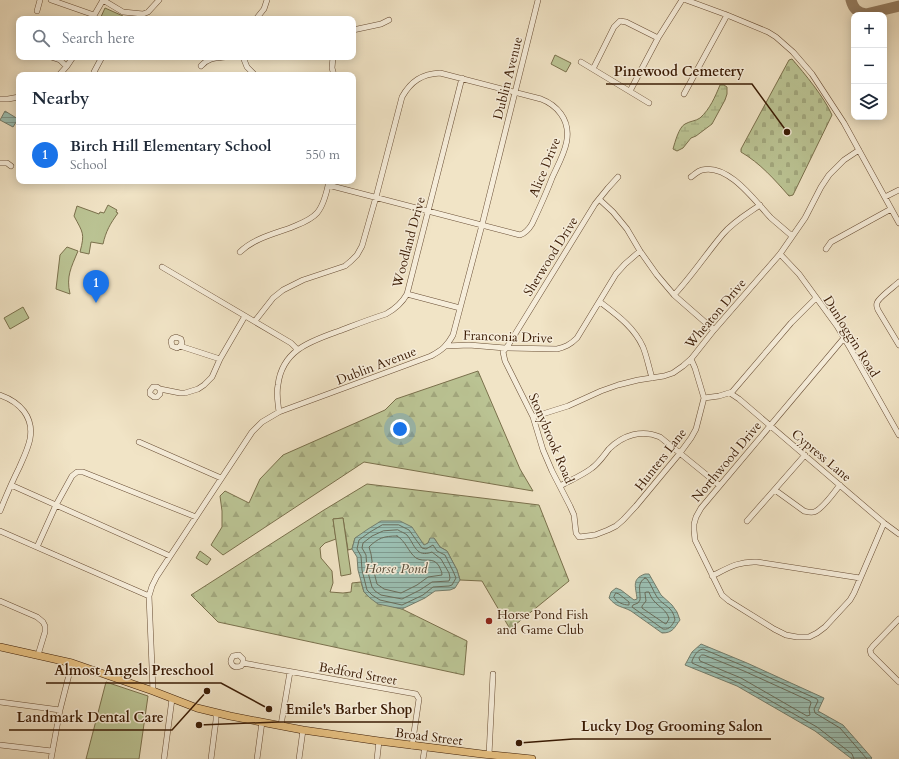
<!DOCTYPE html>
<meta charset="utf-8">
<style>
body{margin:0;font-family:Cardo,serif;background:#f2f2f3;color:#1f2937}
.controls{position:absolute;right:12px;top:12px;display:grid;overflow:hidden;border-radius:8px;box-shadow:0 2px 10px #0003}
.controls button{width:36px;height:36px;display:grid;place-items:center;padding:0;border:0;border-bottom:1px solid #e0e1e3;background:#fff;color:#1f2937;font:20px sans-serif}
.you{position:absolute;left:400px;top:429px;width:14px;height:14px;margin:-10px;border:3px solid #fff;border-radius:50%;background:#1a73e8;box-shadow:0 0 0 6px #1a73e833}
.badge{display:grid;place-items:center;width:26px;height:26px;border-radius:50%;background:#1a73e8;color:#fff;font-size:13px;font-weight:700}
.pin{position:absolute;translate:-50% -33px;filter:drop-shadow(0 1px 2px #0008)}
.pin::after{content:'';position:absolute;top:21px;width:14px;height:12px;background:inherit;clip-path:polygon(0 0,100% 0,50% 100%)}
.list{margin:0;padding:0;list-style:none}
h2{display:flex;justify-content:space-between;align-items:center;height:52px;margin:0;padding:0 16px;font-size:17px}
h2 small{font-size:13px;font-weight:400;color:#747a83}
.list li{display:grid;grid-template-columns:26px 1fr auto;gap:12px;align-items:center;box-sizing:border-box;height:60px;padding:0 16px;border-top:1px solid #e0e1e3}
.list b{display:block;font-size:15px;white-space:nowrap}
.list p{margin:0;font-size:13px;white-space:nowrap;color:#747a83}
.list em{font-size:13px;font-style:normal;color:#747a83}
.icon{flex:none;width:22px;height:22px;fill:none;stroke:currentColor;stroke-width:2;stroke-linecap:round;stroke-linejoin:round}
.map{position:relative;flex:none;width:899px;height:759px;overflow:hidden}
.search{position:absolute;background:#fff;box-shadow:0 2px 10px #0003;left:16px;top:16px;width:340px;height:44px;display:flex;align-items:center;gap:10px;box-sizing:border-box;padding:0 14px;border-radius:8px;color:#747a83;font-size:15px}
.panel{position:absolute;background:#fff;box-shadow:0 2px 10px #0003;left:16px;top:72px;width:340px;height:112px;border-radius:8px}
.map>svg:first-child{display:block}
.forest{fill:url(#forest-firs);stroke:#7a704c}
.wetland{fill:url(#wetland-marsh);stroke:#7a704c}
.cemetery{fill:url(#cemetery-stones);stroke:#7a704c}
.green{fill:#bbc494;stroke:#7a704c}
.water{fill:url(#water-rules);stroke:#747d6c}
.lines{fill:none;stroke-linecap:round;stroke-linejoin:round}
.shore{stroke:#6a6d5b;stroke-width:1}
.taxiway{stroke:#968065;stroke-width:11}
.minor-casing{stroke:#684d34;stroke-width:6}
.major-casing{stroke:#3a1b04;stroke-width:8}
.minor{stroke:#f6edda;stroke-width:5}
.major{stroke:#e8c283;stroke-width:7}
.poi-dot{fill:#8f2418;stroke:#f6edda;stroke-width:1.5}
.labels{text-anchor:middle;stroke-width:3;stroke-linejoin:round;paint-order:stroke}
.street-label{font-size:13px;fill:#3a1b04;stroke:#f6edda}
.poi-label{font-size:13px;fill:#3a1b04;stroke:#f6edda;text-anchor:start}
.water-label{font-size:14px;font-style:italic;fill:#574c38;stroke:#f6edda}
.leader{fill:none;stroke:#3a1b04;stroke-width:1.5}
.callout-dot{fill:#3a1b04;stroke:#f6edda;stroke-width:1.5}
.callout-label{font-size:14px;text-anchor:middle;font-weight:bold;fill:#3a1b04;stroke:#f6edda;stroke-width:3;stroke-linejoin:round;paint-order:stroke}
</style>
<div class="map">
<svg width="899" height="759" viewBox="0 0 899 759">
<defs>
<pattern id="forest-firs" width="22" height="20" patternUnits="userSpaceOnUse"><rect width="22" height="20" fill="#bbc494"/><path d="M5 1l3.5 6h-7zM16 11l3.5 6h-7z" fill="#a2a87e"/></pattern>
<pattern id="wetland-marsh" width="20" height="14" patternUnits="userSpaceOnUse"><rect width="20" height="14" fill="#bbc494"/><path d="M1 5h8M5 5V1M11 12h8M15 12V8" fill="none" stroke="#a2a87e"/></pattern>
<pattern id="cemetery-stones" width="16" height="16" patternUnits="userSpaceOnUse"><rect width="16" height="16" fill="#bbc494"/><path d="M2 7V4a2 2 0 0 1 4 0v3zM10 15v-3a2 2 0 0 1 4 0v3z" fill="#a2a87e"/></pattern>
<pattern id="water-rules" width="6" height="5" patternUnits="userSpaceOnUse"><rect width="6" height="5" fill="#9bbfb2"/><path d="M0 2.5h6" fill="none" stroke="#7f9a8f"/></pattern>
</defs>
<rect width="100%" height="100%" fill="#f1e4c6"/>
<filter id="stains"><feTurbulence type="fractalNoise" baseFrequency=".005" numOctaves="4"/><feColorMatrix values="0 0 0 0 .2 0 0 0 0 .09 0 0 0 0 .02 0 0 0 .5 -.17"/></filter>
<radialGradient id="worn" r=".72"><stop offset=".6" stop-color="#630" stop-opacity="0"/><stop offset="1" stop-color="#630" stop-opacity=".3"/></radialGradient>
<path class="forest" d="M478 371 520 469 533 491 364 462 223 555 211 545 222 527V511L220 496 225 491 249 503 260 479 283 455 385 410 396 399Z
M367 484 539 505 569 581 510 629 482 581 460 580 457 570 447 551 440 547 434 538 424 546 419 538H355L352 549 348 550 343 518 333 519 336 539 325 543 320 548 321 558 332 571 333 583 330 592 343 593 351 592 352 583 361 582 364 592 391 606 402 609 467 641 464 675 218 622 191 595 324 510Z"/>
<path class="wetland" d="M720 85H724L727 87V94L725 100 712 124 696 136 691 138 683 148 677 151 673 149C675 142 679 127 685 124 690 121 696 121 700 118 710 109 715 97 720 85Z"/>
<path class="cemetery" d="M792 59C805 74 824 97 832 115L793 195 789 196C775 180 760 163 741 152V149L789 60Z"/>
<path class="green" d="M105 8 123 16 122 19H100Z
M555 55 571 63 566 72 551 64Z
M108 205 117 210 116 212 118 213C110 224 106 231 103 244L91 242 89 254 80 252C85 233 83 233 74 216L77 206 99 214 100 212 104 213Z
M67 247 78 251C71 268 66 276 70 294L56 289 60 255Z
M23 307 29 318 10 329 4 318Z
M343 518 351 574 341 576 333 519Z
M200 551 211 559 207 565 196 558Z
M106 682 148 696 139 759H86Z"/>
<path class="water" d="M5 111 18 119 13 127 0 120Z
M381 521H400L412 527 424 545 428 543 430 538H434L440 547 447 551 457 570 460 580 455 588 450 590 435 591 425 598 402 609 378 604 370 598 364 592 358 570 357 557 352 549 355 538 368 529Z
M645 574H649L661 595 672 605 677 612 680 620C674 628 673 633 662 633 652 626 641 618 631 611 622 606 617 608 609 598L611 592 616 588 621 590 634 600 637 599C636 587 631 579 645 574Z
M701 644 747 663 824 698 818 711 843 725 872 758 871 759H852L815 731 737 686 685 665 692 652Z"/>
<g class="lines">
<path class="shore" d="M399 525 409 530 422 548 426 549 433 545 437 551 445 555 453 571 456 578 452 585 449 586 433 587 423 595 402 605 380 600 372 595 367 590 362 570 361 556 357 549 359 540 370 532 382 525Z
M398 530C401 532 405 533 407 535 415 545 416 558 432 552L441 559 449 573 450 578 449 581 432 582 420 590 402 599 381 595 375 591 372 587 367 569 366 555 362 548 363 543 372 536 383 531Z
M397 536C406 541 408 552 416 558 424 563 433 556 439 566 440 569 442 571 442 575L428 577 417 585 401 593 384 589 377 584 373 568 371 554 369 547C378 538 384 536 397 536Z
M645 578 647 579C651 584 653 591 657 597 663 606 673 606 675 620 672 625 670 630 663 629L632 607 633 605 638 603 640 600C641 592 636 583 645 578Z
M647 592H649C650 595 652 599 654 601 659 607 667 610 669 619L666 624 664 623 642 608V606L646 601 645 593Z
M616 593 619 594 629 602V605C623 605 616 602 614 597Z
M702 655H704L744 671 810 701 811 703 809 709 810 715 807 716 741 678 700 661 699 658Z
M854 759 852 754 817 727 739 683 692 663V661C694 656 697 650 703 649L746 667 817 699 818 701 814 709 815 713 840 728 867 759"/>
<path class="taxiway" d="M851 0C853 8 857 13 866 14L899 6"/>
<defs>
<path id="minor" d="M51 0 94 15
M103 0 123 12 143 14 148 12 159 0
M686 0 727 15 768 32 776 37 793 52 812 74 844 123 899 223
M37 11 40 0
M92 19 103 0
M256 19 264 9 267 0
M353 30 381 24 389 20
M51 57 60 60 66 66
M243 57 247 67 255 75
M333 57 332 68 334 75
M581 62 649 103
M201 66C208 58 215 58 225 57
M593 69 614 27 620 21 626 22 658 38
M59 75 67 66 73 57
M94 75V72L102 57
M630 91 658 38 682 0
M684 94 727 15
M0 99H8L19 97
M0 163H7L11 166
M618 177 608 188 595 204 509 344 503 352 505 361 533 417 543 450 552 471 570 506 574 515 576 533 579 537 595 535 608 530 616 526 623 520 636 506 680 453 691 438 696 429 704 398 695 368 691 359
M691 177C695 174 698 171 702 170 728 163 755 201 771 218 778 224 785 230 792 236
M885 197 899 190
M599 199 613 212 627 229 640 251 657 275 674 295 714 330
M826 249 831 242 891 209
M240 252C253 239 273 234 290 228 299 224 310 221 317 213 324 205 327 191 329 181
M780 254 799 274 837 326 850 348 899 435
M162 267 291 343 297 349
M899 282C895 286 878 298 877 303 876 306 877 307 878 310L899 345
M407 294 460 308
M674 295C692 276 706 254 723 234 733 222 747 214 760 205
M600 302C617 315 634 327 643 347 647 357 649 368 652 378
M255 321 273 298 283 290 303 280 345 266 351 261 357 255 362 246 376 197 402 97C411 81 422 74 440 73L541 99C549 102 556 107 561 114 576 135 561 158 552 178 546 194 539 209 532 224 529 229 526 233 520 235L328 185
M844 338 701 508 696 517 694 524V530L695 540 722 595 729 601 774 629 786 635 797 637H809L817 633 825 627 850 600 854 593 884 523
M180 346 177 348 172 346 171 341 173 338 176 337 181 339 182 343 180 346 220 359
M446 346 469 345 505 348 557 349C565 347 570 345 577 338L616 274 625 264 640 251
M160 389V394L157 397H154L150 394V391L153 387H157L160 389 180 393H185L198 389 204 385 212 377 220 359 245 316
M730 393 739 399 884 523 899 534
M0 395C20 402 34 417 30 439 28 449 23 459 19 468 12 482 6 496 0 511
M704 398 719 396 732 392 791 323 816 298
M279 412C278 403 276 394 278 385 282 350 311 341 339 331 355 325 370 319 386 314 395 309 402 303 407 294L462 78
M533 417 568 406 601 391 618 385 638 380 664 376 673 373 683 366 691 359 714 330 780 254 805 218 821 187 829 175 844 160 859 150
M139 442 221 478
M11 485 170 556
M560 486C571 480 583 475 592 468 599 463 604 455 609 449 623 435 642 429 660 437L719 485
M775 490 804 511C808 512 811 513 814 512 823 509 834 492 840 485
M747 521 805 455
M0 531 149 596
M37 547 56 505 72 476 77 472H83L196 517
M712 576C728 568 739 561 757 562L860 578
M0 601 37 617 43 622 45 626V632L38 655
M899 619 873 646 870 650 871 654 899 682
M243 663 241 666C233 669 228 663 233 656L239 655 243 659V663L416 694 419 699 412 746
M153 691 149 596 152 586 157 576 252 432 262 422 279 412 431 356C442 350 447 346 453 335L482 225 538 0
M0 702 60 710
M281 725 290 672
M0 745 52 751
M489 755 493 674
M51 759 60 710 72 663
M164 759 172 699
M211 759 216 720V713
M257 759 262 722
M299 759 303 730
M377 759 379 741
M423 759 425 747"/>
<path id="major" d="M0 647 72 663 153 691 197 708 230 716 303 730 379 741 482 754 532 759"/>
</defs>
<use href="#minor" class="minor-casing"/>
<use href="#major" class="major-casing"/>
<use href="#minor" class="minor"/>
<use href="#major" class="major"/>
</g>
<circle class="poi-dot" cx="489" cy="621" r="4"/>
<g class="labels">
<g class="street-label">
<text transform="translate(507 78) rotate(-76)" y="5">Dublin Avenue</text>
<text transform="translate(544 167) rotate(-68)" y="5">Alice Drive</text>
<text transform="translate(408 242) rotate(-75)" y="5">Woodland Drive</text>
<text transform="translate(550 256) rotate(-58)" y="5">Sherwood Drive</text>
<text transform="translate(715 313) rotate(-50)" y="5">Wheaton Drive</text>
<text transform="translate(508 336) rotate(2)" y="5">Franconia Drive</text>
<text transform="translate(852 336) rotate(58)" y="5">Dunloggin Road</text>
<text transform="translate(376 365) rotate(-21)" y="5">Dublin Avenue</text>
<text transform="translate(552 438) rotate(67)" y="5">Stonybrook Road</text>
<text transform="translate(822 455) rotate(40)" y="5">Cypress Lane</text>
<text transform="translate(660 459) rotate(-52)" y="5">Hunters Lane</text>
<text transform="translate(726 461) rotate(-50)" y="5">Northwood Drive</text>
<text transform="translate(358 673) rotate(10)" y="5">Bedford Street</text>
<text transform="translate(429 736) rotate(7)" y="5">Broad Street</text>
</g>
<g class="poi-label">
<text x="497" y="619">Horse Pond Fish<tspan x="497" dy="15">and Game Club</tspan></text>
</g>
<g class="water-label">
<text x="396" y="573">Horse Pond</text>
</g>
</g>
<path class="leader" d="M787 132L752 84H606M269 709L221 683H46M199 725L278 722H421M207 691L172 730H9M519 743L573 739H771"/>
<g class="callout-dot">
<circle cx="787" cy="132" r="4"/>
<circle cx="269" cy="709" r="4"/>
<circle cx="199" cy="725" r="4"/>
<circle cx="207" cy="691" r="4"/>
<circle cx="519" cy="743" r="4"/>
</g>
<g class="callout-label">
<text x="679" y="76">Pinewood Cemetery</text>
<text x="134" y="675">Almost Angels Preschool</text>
<text x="349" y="714">Emile's Barber Shop</text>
<text x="90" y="722">Landmark Dental Care</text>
<text x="672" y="731">Lucky Dog Grooming Salon</text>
</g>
<rect width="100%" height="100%" filter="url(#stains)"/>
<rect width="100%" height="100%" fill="url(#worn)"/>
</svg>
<div class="controls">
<button>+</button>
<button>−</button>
<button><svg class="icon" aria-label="layers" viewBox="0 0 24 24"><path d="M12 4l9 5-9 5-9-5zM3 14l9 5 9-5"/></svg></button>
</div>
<div class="you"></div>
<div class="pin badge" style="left:96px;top:303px">1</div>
<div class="search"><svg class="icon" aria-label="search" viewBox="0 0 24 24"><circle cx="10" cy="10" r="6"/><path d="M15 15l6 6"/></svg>Search here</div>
<section class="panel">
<h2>Nearby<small></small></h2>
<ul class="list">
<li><span class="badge">1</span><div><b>Birch Hill Elementary School</b><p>School</p></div><em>550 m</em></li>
</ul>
</section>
</div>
